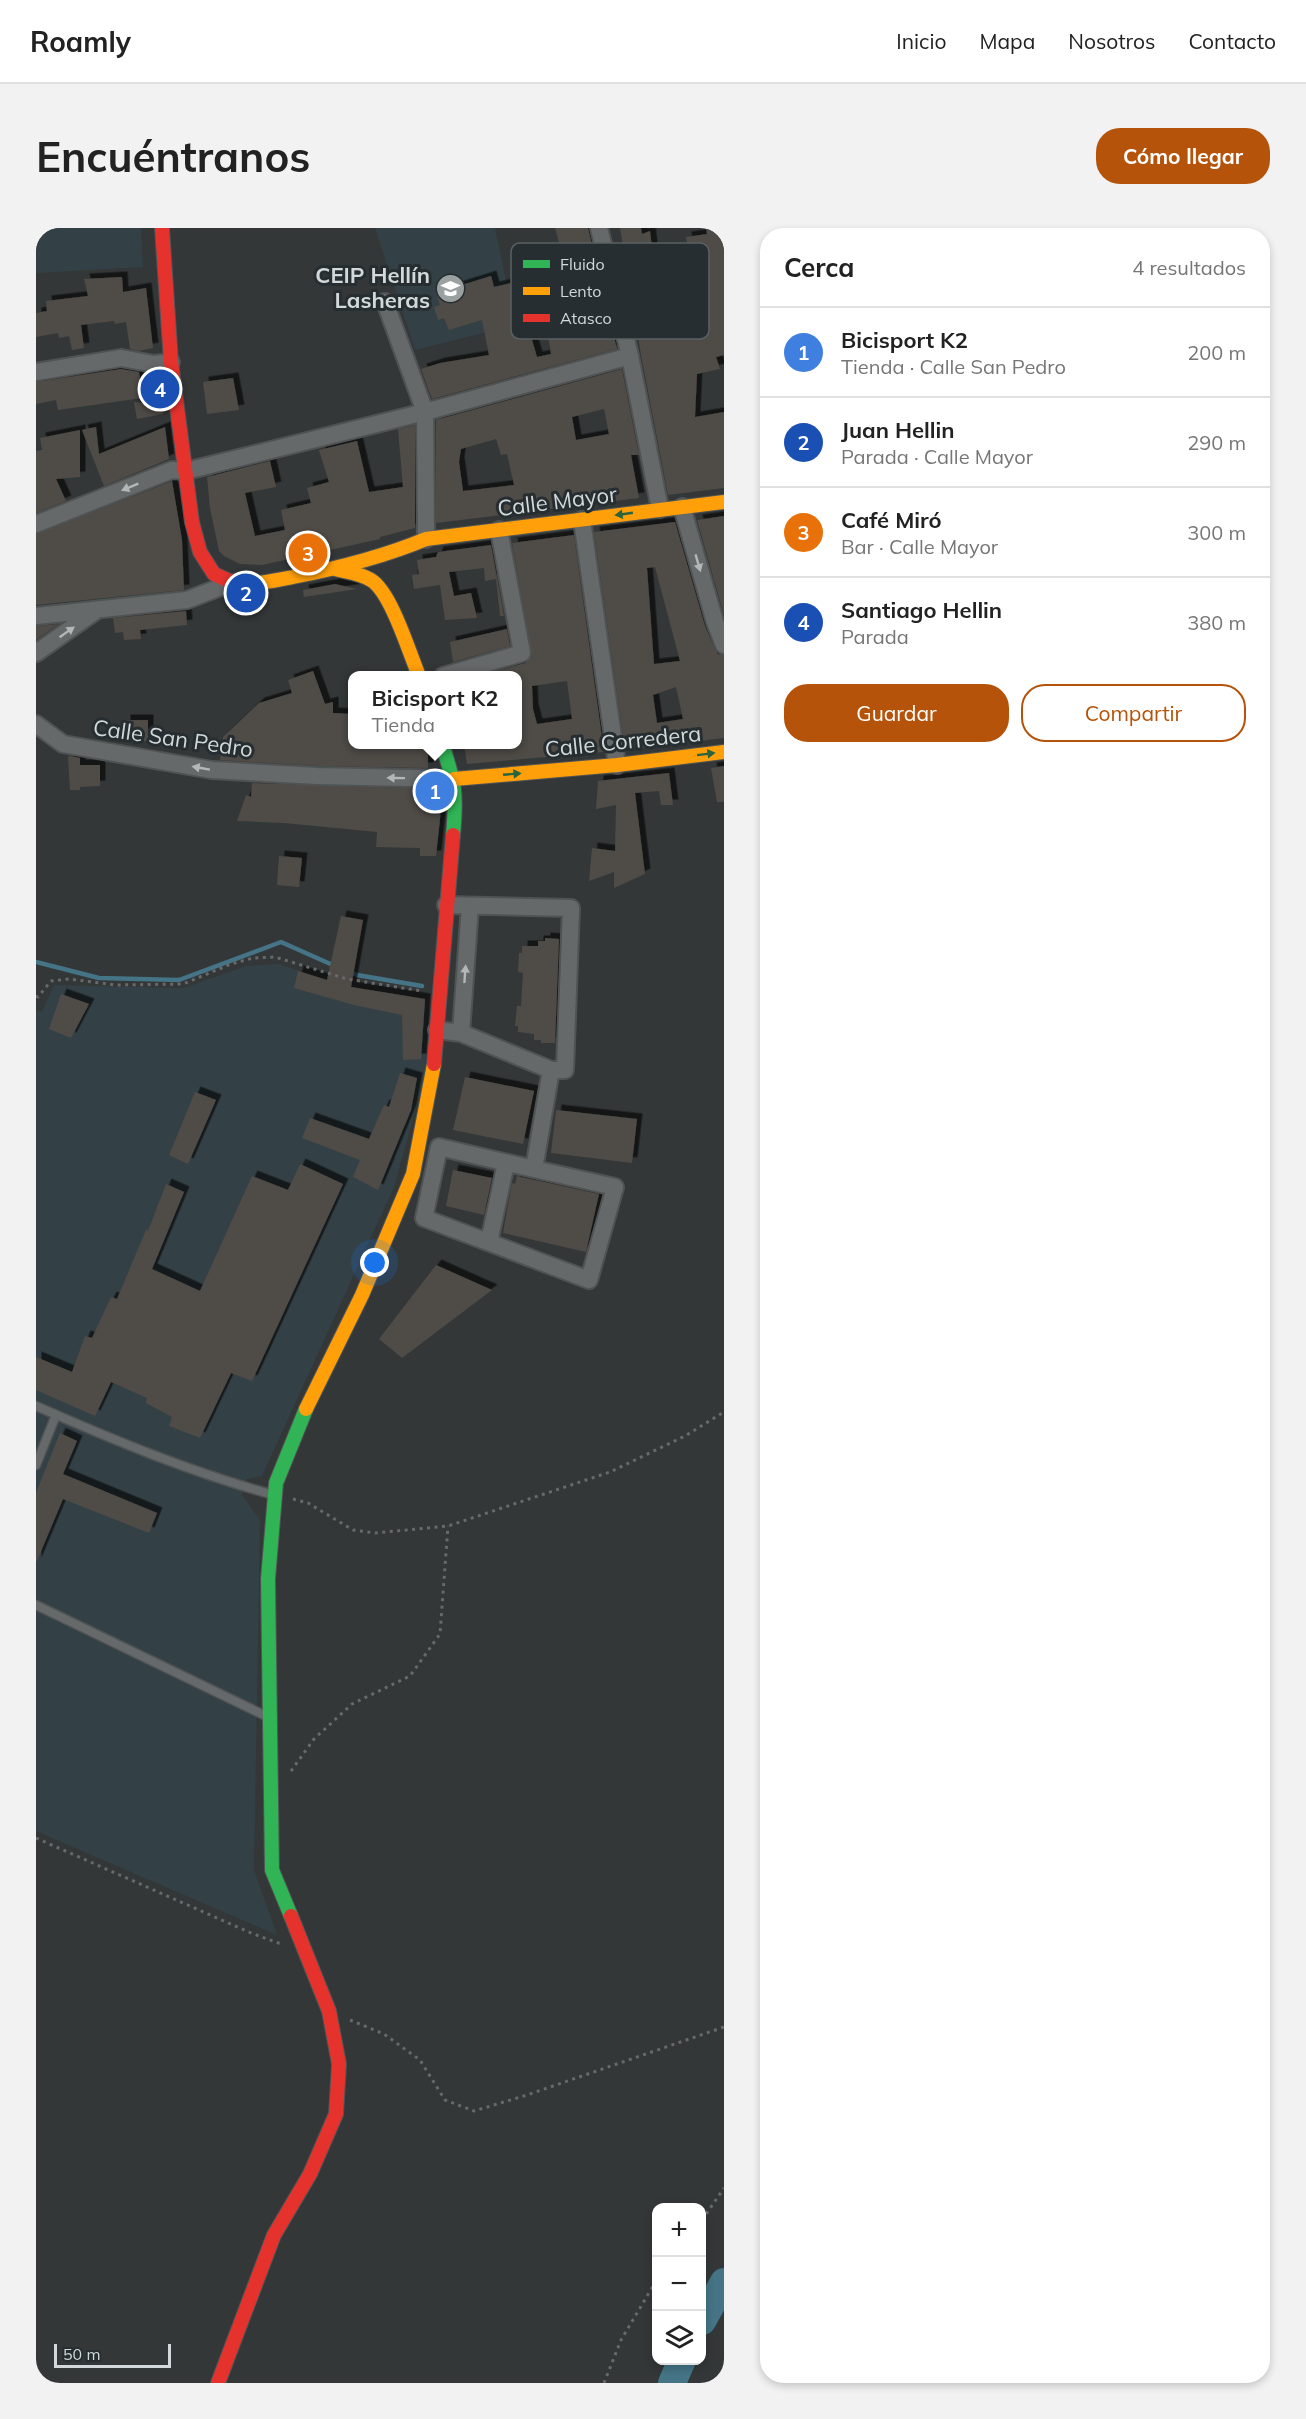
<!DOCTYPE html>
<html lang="es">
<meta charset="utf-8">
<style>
body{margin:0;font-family:Mulish,sans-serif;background:#f2f2f2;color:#222}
.controls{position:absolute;right:18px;bottom:18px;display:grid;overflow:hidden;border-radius:12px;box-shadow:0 3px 9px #0003}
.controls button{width:54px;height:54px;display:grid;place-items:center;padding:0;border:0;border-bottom:2px solid #e0e0e0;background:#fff;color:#222;font:30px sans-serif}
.scale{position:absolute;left:18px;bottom:15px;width:117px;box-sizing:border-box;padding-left:6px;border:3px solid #d3d8da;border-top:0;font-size:16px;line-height:21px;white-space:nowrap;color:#d3d8da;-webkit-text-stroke:4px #262e31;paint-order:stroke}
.you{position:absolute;left:339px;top:1035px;width:21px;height:21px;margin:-15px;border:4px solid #fff;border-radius:50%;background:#1a73e8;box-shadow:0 0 0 9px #1a73e833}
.badge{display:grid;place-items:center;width:39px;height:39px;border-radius:50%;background:#b45309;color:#fff;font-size:20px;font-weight:700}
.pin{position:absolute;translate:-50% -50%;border:3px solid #fff;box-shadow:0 2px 6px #0006}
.popup{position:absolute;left:312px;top:443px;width:174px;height:78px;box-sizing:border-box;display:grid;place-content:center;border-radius:12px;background:#fff;filter:drop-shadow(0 2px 4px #0005);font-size:20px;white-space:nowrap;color:#767676}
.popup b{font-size:22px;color:#222}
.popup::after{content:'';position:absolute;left:50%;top:100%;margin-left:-12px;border:12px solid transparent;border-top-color:#fff}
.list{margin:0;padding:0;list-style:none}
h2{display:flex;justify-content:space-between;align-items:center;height:78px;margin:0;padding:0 24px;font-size:26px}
h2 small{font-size:20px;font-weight:400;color:#767676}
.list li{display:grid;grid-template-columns:39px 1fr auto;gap:18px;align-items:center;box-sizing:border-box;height:90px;padding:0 24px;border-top:2px solid #e0e0e0}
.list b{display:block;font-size:22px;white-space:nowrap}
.list p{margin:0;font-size:20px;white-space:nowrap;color:#767676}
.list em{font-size:20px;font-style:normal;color:#767676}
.actions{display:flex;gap:12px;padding:18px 24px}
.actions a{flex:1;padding:14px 0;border:2px solid #b45309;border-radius:24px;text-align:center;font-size:21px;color:#b45309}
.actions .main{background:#b45309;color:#fff}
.icon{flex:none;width:33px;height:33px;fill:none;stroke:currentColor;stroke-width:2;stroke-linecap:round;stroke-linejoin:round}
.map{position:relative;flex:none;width:688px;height:2155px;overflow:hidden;border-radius:24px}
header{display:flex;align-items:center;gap:36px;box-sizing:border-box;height:84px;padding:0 30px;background:#fff;border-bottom:2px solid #e0e0e0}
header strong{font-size:28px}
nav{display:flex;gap:33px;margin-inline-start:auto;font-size:21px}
.intro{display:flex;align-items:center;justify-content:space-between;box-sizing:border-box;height:144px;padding:0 36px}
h1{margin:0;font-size:42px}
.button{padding:15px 27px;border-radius:24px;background:#b45309;color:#fff;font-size:21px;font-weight:700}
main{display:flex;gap:36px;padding:0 36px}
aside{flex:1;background:#fff;border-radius:24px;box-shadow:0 3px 9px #0003}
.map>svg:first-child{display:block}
.built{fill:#334146}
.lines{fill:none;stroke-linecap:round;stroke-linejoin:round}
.stream{stroke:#447485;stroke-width:4.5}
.river{stroke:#447485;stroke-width:28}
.building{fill:#4f4b46;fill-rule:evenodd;filter:url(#shadow)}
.lane-casing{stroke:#505354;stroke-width:11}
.street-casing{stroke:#505354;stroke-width:20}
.fast-casing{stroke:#505354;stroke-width:16}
.slow-casing{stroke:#505354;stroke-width:16}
.jam-casing{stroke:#505354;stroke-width:16}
.path{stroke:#67696a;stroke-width:3;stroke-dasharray:3 4.5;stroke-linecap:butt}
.lane{stroke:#66696a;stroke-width:8}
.street{stroke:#66696a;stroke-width:16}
.fast{stroke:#30b455;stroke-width:14}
.slow{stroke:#ff9f0a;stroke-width:14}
.jam{stroke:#e5322d;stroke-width:14}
.oneway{fill:#b2b7b8}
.oneway2{fill:#2a643f}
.labels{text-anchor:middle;stroke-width:6;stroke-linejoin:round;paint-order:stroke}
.poi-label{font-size:22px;font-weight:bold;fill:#d3d8da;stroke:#262e31;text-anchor:end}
.street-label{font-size:22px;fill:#d3d8da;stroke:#262e31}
.key{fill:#262e31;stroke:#5a6164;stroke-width:1.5}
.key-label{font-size:16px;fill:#d3d8da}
</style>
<header>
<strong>Roamly</strong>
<nav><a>Inicio</a><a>Mapa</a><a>Nosotros</a><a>Contacto</a></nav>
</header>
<div class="intro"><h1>Encuéntranos</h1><a class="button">Cómo llegar</a></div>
<main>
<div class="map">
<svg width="688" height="2155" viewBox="0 0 688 2155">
<defs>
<filter id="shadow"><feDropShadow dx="5.5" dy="-5.5" stdDeviation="0" flood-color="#0009"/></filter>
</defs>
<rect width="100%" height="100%" fill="#333738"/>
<path class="built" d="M0 0H105L107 39 0 45Z
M339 0H459L479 97 379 122Z
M242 736 309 758 392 772 389 848 358 959 226 1248 211 1251 206 1267 224 1292 218 1642 241 1707 0 1603V782L6 784 18 757 148 760 210 738Z"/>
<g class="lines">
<path class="stream" d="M0 734 63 750 143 752 245 714 299 738
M312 743 321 747 386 758"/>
<path class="river" d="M666 2093 688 2054
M636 2155 646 2132"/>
</g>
<path class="building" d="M519 0H552L581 121 396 171 385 141 404 135 453 127 446 92 413 102 408 90 402 92 398 79 404 77 400 65 455 48 458 59 479 54 501 129 515 126 502 48 530 40Z
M584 0H605L606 6 614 3 620 51 656 43 650 9 671 6 670 0H688V127L680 129 684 141 661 146 659 189 688 184V260L632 267 605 127Z
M86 49 87 64 110 60 117 120 103 123 94 121 90 94 79 96 78 93 45 97 48 120 36 122 33 108 23 110 22 105 0 109V85L11 83 10 73 52 68 48 51Z
M85 141 103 144 106 170 22 182 20 172 0 176V154Z
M586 141 603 227H595L603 270 400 295V192ZM568 181 573 206 540 212 536 189ZM460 211 465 227 471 226 478 257 427 263 423 234 425 221Z
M197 150 203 182 171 186 167 154Z
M98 174 126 176 127 186 101 191Z
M379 197V300L344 309V311L226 337 204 336 188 328 183 323 174 280 171 249 234 233 240 259 209 265 219 308 249 302 245 282 275 275 271 260 293 254 283 222 321 213 333 264 367 259 362 201Z
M60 199 63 226 129 199 133 231 68 258 46 202Z
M44 202V249L20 251 30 273 0 285V223L6 222 4 210Z
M136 253 146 312 148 362 0 377V306Z
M688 288V387L661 292Z
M639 294 669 398 679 421 682 426 688 427V510L589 522 558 304ZM619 339 644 433 618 436 611 340ZM640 459 647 491 621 495 617 467Z
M538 307 568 524 431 536 428 516H482V447H446L489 435 496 428 476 315ZM531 453 536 491 501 496 497 481 496 458Z
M455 317 468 388H464L460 351 449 353 448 340 413 344 418 368 435 365 441 390 409 392 404 357 378 361 376 347 383 346 381 332 400 329 402 324Z
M299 356 321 361 268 369 267 362Z
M150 383 151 397 104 402 105 411 88 412 87 404 79 405 77 390Z
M23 396 0 412V398Z
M471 401 474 418 417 434 414 414Z
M277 443 289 476 297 474V485L316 486V516H392V540L281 538 184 532 187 509 223 475 256 465 252 452Z
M89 492H112V513H89Z
M34 528 44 530V537H64V558L44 559V562H34L32 529Z
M688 538V574H681L675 540Z
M633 545 637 577H625L623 563 599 565 609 646 578 660V644L553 653 556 620 579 623 580 577 560 581 562 553Z
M216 555 405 561 406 572 400 628H384V620L340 619 341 604 248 595 201 593 210 567 215 569Z
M243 628 266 630 263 659 241 657Z
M305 688 327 692 315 759 389 771 385 831 367 832 366 787 318 777 258 760 262 743 291 752Z
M509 710 523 711 519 815H505V812H498V806L482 804V798H479L481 778H485L487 745 482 744 483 725H486V718H502V713H509Z
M25 766 53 776 35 810 13 801Z
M364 845 381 850 375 882 342 962 317 949 324 932 266 910 274 890 333 911 348 877 353 879Z
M429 849 498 863 487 916 417 902Z
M159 864 180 872 152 936 133 927Z
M520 882 601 891 596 935 515 925Z
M264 936 307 956 216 1153 195 1145 164 1210 133 1198 136 1189 110 1175 111 1170 75 1154 59 1188 0 1162V1129L36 1144 49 1108 56 1110 75 1069 81 1071 110 1002 112 1003 130 956 148 964 116 1041 164 1063 216 948 252 962Z
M417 942 456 950 448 987 410 978Z
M481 948 563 966 550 1024 467 1005 476 955 479 956Z
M400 1037 456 1062 366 1130 343 1111Z
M24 1205 41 1213 27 1246 121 1285 113 1305 27 1271 0 1335V1265Z"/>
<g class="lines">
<defs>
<path id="lane" d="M0 1178C77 1212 157 1245 238 1267
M0 1237 20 1187
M0 1377 232 1489"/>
<path id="street" d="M563 0 594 128 624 281
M349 74 389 184 390 311
M0 144 85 130 118 136 135 134
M646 279 679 394 688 417
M546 292 581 537
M0 296 136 242 150 243 389 184 594 128
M0 388 151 372 195 355
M0 425 61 382
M407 448 486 425 463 302
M0 496 27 516 176 542 281 548 418 551
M401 802 425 805 515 842H529L535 680 410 677
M425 805 434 678
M498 941 579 959 553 1052 388 990 403 919 498 941 515 842
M453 1014 470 935"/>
<path id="fast" d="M406 516C419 555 421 566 417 607
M255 1688 236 1642 232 1351 240 1255 270 1181"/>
<path id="slow" d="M299 341C311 344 324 345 335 352 355 364 373 424 383 448
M198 355C218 357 237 353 257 349 303 340 347 329 390 311L688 274
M418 551 581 537 688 524
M270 1181 326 1067 377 946 398 836"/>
<path id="jam" d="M126 0 135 134 156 294 164 324 178 346 198 355
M398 836 417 607
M182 2155 238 2007 274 1946 300 1886 303 1836 293 1783 255 1688"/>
</defs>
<use href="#lane" class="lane-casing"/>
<use href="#street" class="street-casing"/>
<use href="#fast" class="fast-casing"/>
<use href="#slow" class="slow-casing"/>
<use href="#jam" class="jam-casing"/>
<path class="path" d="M0 768 2 769 15 753 33 751 80 757 147 756 195 736 217 730 239 729 311 751 386 763
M257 1271 272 1275 317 1302 339 1305 412 1298 574 1244 649 1208 688 1184
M255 1543 278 1511 316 1476 374 1448 404 1406 412 1298
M0 1610 215 1705 245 1716
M314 1792 348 1806 384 1832 409 1872 438 1883 491 1867 688 1799
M666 1992 688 1960
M568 2155 585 2112 620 2053"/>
<use href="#lane" class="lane"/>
<use href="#street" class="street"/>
<use href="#fast" class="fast"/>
<use href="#slow" class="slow"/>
<use href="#jam" class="jam"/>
</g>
<defs><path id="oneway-solid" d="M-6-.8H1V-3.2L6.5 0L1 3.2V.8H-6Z" transform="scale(1.5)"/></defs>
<g class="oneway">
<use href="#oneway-solid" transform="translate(94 259) rotate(158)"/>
<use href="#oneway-solid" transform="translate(662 335) rotate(74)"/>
<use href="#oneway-solid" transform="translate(31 404) rotate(-35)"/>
<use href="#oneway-solid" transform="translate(165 540) rotate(-170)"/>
<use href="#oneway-solid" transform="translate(360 550) rotate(-179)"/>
<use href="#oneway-solid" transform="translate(429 746) rotate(-86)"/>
</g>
<g class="oneway2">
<use href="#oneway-solid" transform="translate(588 286) rotate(172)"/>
<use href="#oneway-solid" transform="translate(670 526) rotate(-7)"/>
<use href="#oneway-solid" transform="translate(476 546) rotate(-5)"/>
</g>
<defs>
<symbol id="school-disc" viewBox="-11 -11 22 22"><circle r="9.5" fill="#9ba0a1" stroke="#262e31"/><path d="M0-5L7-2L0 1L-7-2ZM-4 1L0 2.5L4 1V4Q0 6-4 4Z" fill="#fff"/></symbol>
</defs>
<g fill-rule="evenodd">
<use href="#school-disc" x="398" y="44" width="33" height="33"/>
</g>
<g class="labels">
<g class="poi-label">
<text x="394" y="55">CEIP Hellín<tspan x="394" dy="25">Lasheras</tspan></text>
</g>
<g class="street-label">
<text transform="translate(521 273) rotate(-7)" y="8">Calle Mayor</text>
<text transform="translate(137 510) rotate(8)" y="8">Calle San Pedro</text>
<text transform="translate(587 513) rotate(-6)" y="8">Calle Corredera</text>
</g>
</g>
<rect x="475" y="15" width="198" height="96" rx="9" class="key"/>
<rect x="487" y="32" width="27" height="8" fill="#30b455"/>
<rect x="487" y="59" width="27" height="8" fill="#ff9f0a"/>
<rect x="487" y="86" width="27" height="8" fill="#e5322d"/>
<g class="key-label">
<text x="524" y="42">Fluido</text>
<text x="524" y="69">Lento</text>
<text x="524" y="96">Atasco</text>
</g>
</svg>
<div class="controls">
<button>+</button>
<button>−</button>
<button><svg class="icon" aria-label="layers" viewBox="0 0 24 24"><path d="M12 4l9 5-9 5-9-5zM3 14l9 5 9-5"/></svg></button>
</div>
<div class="scale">50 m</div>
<div class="you"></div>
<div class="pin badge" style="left:399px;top:563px;background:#3f7fe0">1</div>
<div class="popup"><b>Bicisport K2</b>Tienda</div>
<div class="pin badge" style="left:210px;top:365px;background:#1a4fb4">2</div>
<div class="pin badge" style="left:272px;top:325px;background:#e8710a">3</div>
<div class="pin badge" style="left:124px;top:161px;background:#1a4fb4">4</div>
</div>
<aside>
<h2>Cerca<small>4 resultados</small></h2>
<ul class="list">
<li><span class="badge" style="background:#3f7fe0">1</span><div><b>Bicisport K2</b><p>Tienda · Calle San Pedro</p></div><em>200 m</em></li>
<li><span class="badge" style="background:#1a4fb4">2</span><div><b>Juan Hellin</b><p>Parada · Calle Mayor</p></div><em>290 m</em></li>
<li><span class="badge" style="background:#e8710a">3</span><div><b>Café Miró</b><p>Bar · Calle Mayor</p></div><em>300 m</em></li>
<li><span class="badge" style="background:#1a4fb4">4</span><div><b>Santiago Hellin</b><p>Parada</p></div><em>380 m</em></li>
</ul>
<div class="actions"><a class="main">Guardar</a><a>Compartir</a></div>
</aside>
</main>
